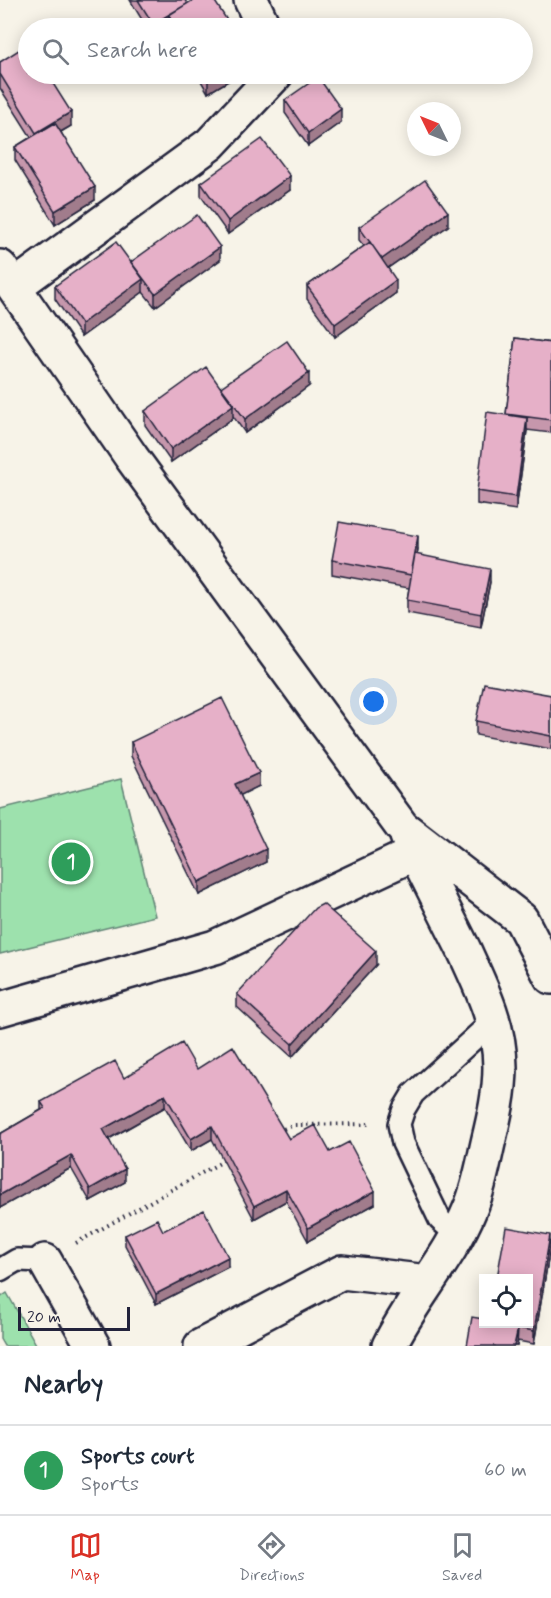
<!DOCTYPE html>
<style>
body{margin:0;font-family:Mynerve,sans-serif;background:#f6f6f7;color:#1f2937}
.controls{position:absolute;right:18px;bottom:18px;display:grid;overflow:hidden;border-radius:0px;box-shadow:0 3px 15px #0003}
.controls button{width:54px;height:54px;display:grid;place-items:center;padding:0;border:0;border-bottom:2px solid #e0e1e3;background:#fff;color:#1f2937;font:30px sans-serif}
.compass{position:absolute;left:407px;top:102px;width:54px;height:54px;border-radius:50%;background:#fff;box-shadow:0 3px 15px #0003;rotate:313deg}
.scale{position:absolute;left:18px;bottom:15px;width:112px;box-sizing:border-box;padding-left:6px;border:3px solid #22223b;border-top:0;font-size:16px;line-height:21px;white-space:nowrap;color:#22223b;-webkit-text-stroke:4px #f7f3e8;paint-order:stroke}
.you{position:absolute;left:374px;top:702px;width:21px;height:21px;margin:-15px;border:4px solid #fff;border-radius:50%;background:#1a73e8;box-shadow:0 0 0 9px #1a73e833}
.badge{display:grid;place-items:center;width:39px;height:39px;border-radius:50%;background:#d93025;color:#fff;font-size:20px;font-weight:700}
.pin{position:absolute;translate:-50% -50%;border:3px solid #fff;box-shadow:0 2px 6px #0006}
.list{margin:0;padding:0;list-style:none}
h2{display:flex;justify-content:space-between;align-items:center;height:78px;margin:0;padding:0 24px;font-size:26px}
h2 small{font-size:20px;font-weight:400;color:#747a83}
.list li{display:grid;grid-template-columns:39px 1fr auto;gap:18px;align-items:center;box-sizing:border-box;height:90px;padding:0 24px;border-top:2px solid #e0e1e3}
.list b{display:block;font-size:22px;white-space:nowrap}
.list p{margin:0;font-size:20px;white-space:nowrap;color:#747a83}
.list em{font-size:20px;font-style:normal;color:#747a83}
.icon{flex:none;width:33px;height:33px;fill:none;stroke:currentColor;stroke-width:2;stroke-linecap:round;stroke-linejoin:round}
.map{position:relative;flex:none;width:551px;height:1346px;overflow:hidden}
.search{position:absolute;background:#fff;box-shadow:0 3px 15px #0003;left:18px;right:18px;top:18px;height:66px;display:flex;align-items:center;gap:15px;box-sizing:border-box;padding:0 21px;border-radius:33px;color:#747a83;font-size:22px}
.sheet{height:168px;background:#fff}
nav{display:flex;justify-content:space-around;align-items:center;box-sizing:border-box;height:84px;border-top:2px solid #e0e1e3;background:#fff;font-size:16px;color:#747a83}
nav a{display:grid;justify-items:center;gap:3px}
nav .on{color:#d93025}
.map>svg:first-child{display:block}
.green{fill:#9de1ad;stroke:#608274;stroke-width:1.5}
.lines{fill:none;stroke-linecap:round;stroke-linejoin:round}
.service-casing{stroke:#22223b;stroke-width:26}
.minor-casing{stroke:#22223b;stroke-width:38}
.path{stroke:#22223b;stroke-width:4;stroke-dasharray:1.5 4.5;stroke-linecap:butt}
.service{stroke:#f7f3e8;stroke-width:21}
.minor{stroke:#f7f3e8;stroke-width:33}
.wall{fill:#c697ac;stroke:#22223b;stroke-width:1.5}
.shaded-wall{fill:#a17b8c;stroke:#22223b;stroke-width:1.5}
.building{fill:#e6b0c8;stroke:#22223b;stroke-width:1.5}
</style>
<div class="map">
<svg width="551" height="1346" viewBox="0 0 551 1346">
<rect width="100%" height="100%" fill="#f7f3e8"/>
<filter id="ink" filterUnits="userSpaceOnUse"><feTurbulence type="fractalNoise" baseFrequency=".0167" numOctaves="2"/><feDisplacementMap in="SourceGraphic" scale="12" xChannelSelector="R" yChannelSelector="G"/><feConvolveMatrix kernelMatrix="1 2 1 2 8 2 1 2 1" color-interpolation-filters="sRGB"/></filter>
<g filter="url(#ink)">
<path class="green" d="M121 779 155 916 0 954V809Z
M7 1293 37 1346H4L0 1339V1298Z"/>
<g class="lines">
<defs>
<path id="service" d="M457 1235 440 1220 403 1143 399 1124 404 1109 413 1094 493 1021
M0 1270 17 1260 45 1261"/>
<path id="minor" d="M251 0 264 28
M0 267 132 458 402 827 521 919 551 977
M14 287 210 144 276 74
M0 1009 215 947 415 853
M45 1261 93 1346
M201 1346 342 1272 428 1282
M389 1346C412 1299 450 1258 470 1209 479 1188 483 1165 488 1143 494 1118 500 1093 500 1067 500 1025 481 987 464 950 445 912 426 874 407 836"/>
</defs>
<use href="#service" class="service-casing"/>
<use href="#minor" class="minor-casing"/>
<path class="path" d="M278 1131 294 1125 369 1124
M76 1243 227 1159"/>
<use href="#service" class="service"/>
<use href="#minor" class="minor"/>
</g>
<path class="wall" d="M130 0H185L187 4 232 28H147Z
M0 62 71 126 61 132 95 200 55 225 15 160V147L31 137 0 88Z
M197 74H240L208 93Z
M285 100 341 122 308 146 285 113Z
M201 183 290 190 228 234 201 196Z
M448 226 388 268 396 293 335 337 307 299V286L364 246 359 240V227Z
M220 260 155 307 143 292 81 337 55 299V286L131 262Z
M515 338 551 343V433L527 430 516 510 477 504V491L506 415Z
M309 386 245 433 233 416V418L171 462 145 425V411L221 389V387Z
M418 549 417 555 490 582 481 627 407 613V600L409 588 332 574V560Z
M551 695V749L476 735V721Z
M131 742 259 786 240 795 266 862 199 895 131 756Z
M376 965 292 1057 237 1007V994Z
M197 1069 289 1139 330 1152 375 1204 308 1241 286 1201 254 1219 212 1139 191 1151 165 1107 109 1139 125 1182 90 1201 71 1168 0 1208V1134L41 1110V1102L124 1078Z
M163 1231 228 1267 156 1304 125 1245V1235Z
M550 1248 534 1344 518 1341 517 1346H467L483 1319 528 1323Z"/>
<path class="shaded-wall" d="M169 15V28H153V24Z
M218 74H240L208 93V80Z
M341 109V122L308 146V133Z
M71 112V126L36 146V133Z
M290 176V190L228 234V221Z
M95 187V200L55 225V211Z
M448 212V226L382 272V259Z
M220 247V260L155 307V294Z
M143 279V292L81 337V324Z
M396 280V293L335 337V324Z
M309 373V386L245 433V419Z
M233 405V418L171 462V449Z
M527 418V431L516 510V497Z
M418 536V549L411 589V575Z
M490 569V582L481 627V614Z
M259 773V786L235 798V784Z
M266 849V862L199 895V882Z
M376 951V965L292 1057V1044Z
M165 1095V1107L103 1142V1129Z
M212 1126V1139L191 1151V1139Z
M71 1155V1168L0 1208V1195Z
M125 1169V1182L90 1201V1189Z
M286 1189V1201L254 1219V1206Z
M375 1191V1204L308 1241V1228Z
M550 1235V1248L534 1344V1331Z
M228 1257V1267L156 1304V1294Z
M518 1328 517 1346H514Z"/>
<path class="building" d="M138 0H185L187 4 153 24Z
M193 0H214L232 28H177L169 15Z
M28 44V74H47L71 112 36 133 0 74V62Z
M205 74H218L208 80Z
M318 77 341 109 308 133 285 100Z
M55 123 95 187 55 211 15 147Z
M262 139 290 176 228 221 201 183Z
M425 180 448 212 382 259 359 227Z
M197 215 220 247 155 294 131 262Z
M116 242 143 279 81 324 55 286Z
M370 242 396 280 335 324 307 286Z
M515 338 551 343V420L506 414Z
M287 341 309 373 245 419 221 387Z
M206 367 233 405 171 449 145 411Z
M487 412 527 418 516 497 477 491Z
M339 522 418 536 411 575 332 560Z
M415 554 490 569 481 614 407 600Z
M484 683 551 695V736L476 721Z
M222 698 259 773 235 784 266 849 199 882 131 742Z
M323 904 376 951 292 1044 237 994 315 908Z
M182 1043 197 1069 233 1046 289 1139 315 1125 330 1152 349 1142 375 1191 308 1228 286 1189 254 1206 212 1126 191 1139 165 1095 103 1129 125 1169 90 1189 71 1155 0 1195V1134L45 1108 41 1102 115 1061 124 1078Z
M204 1210 228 1257 156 1294 125 1235 157 1219 163 1231Z
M506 1227 550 1235 534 1331 518 1328 514 1346H467L472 1317 483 1319V1323H528V1278H497Z"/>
</g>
</svg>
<div class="controls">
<button><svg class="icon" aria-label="locate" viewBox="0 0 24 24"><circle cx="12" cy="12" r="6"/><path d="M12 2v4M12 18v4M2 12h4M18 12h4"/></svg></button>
</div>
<svg class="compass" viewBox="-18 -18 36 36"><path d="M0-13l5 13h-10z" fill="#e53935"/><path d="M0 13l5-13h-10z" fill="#747a83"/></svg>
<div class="scale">20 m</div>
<div class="you"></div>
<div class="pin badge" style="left:71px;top:862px;background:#2e9e5b">1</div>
<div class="search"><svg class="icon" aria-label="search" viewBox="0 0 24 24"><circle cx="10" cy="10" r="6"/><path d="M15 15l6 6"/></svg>Search here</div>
</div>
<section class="sheet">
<h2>Nearby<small></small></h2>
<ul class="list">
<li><span class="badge" style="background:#2e9e5b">1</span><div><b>Sports court</b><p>Sports</p></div><em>60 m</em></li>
</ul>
</section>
<nav>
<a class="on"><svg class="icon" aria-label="map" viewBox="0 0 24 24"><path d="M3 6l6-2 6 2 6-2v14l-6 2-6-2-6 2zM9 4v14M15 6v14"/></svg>Map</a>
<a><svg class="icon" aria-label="directions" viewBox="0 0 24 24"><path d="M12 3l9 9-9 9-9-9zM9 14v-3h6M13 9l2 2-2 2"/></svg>Directions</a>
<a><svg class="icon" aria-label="saved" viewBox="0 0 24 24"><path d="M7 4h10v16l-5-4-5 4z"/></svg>Saved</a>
</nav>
